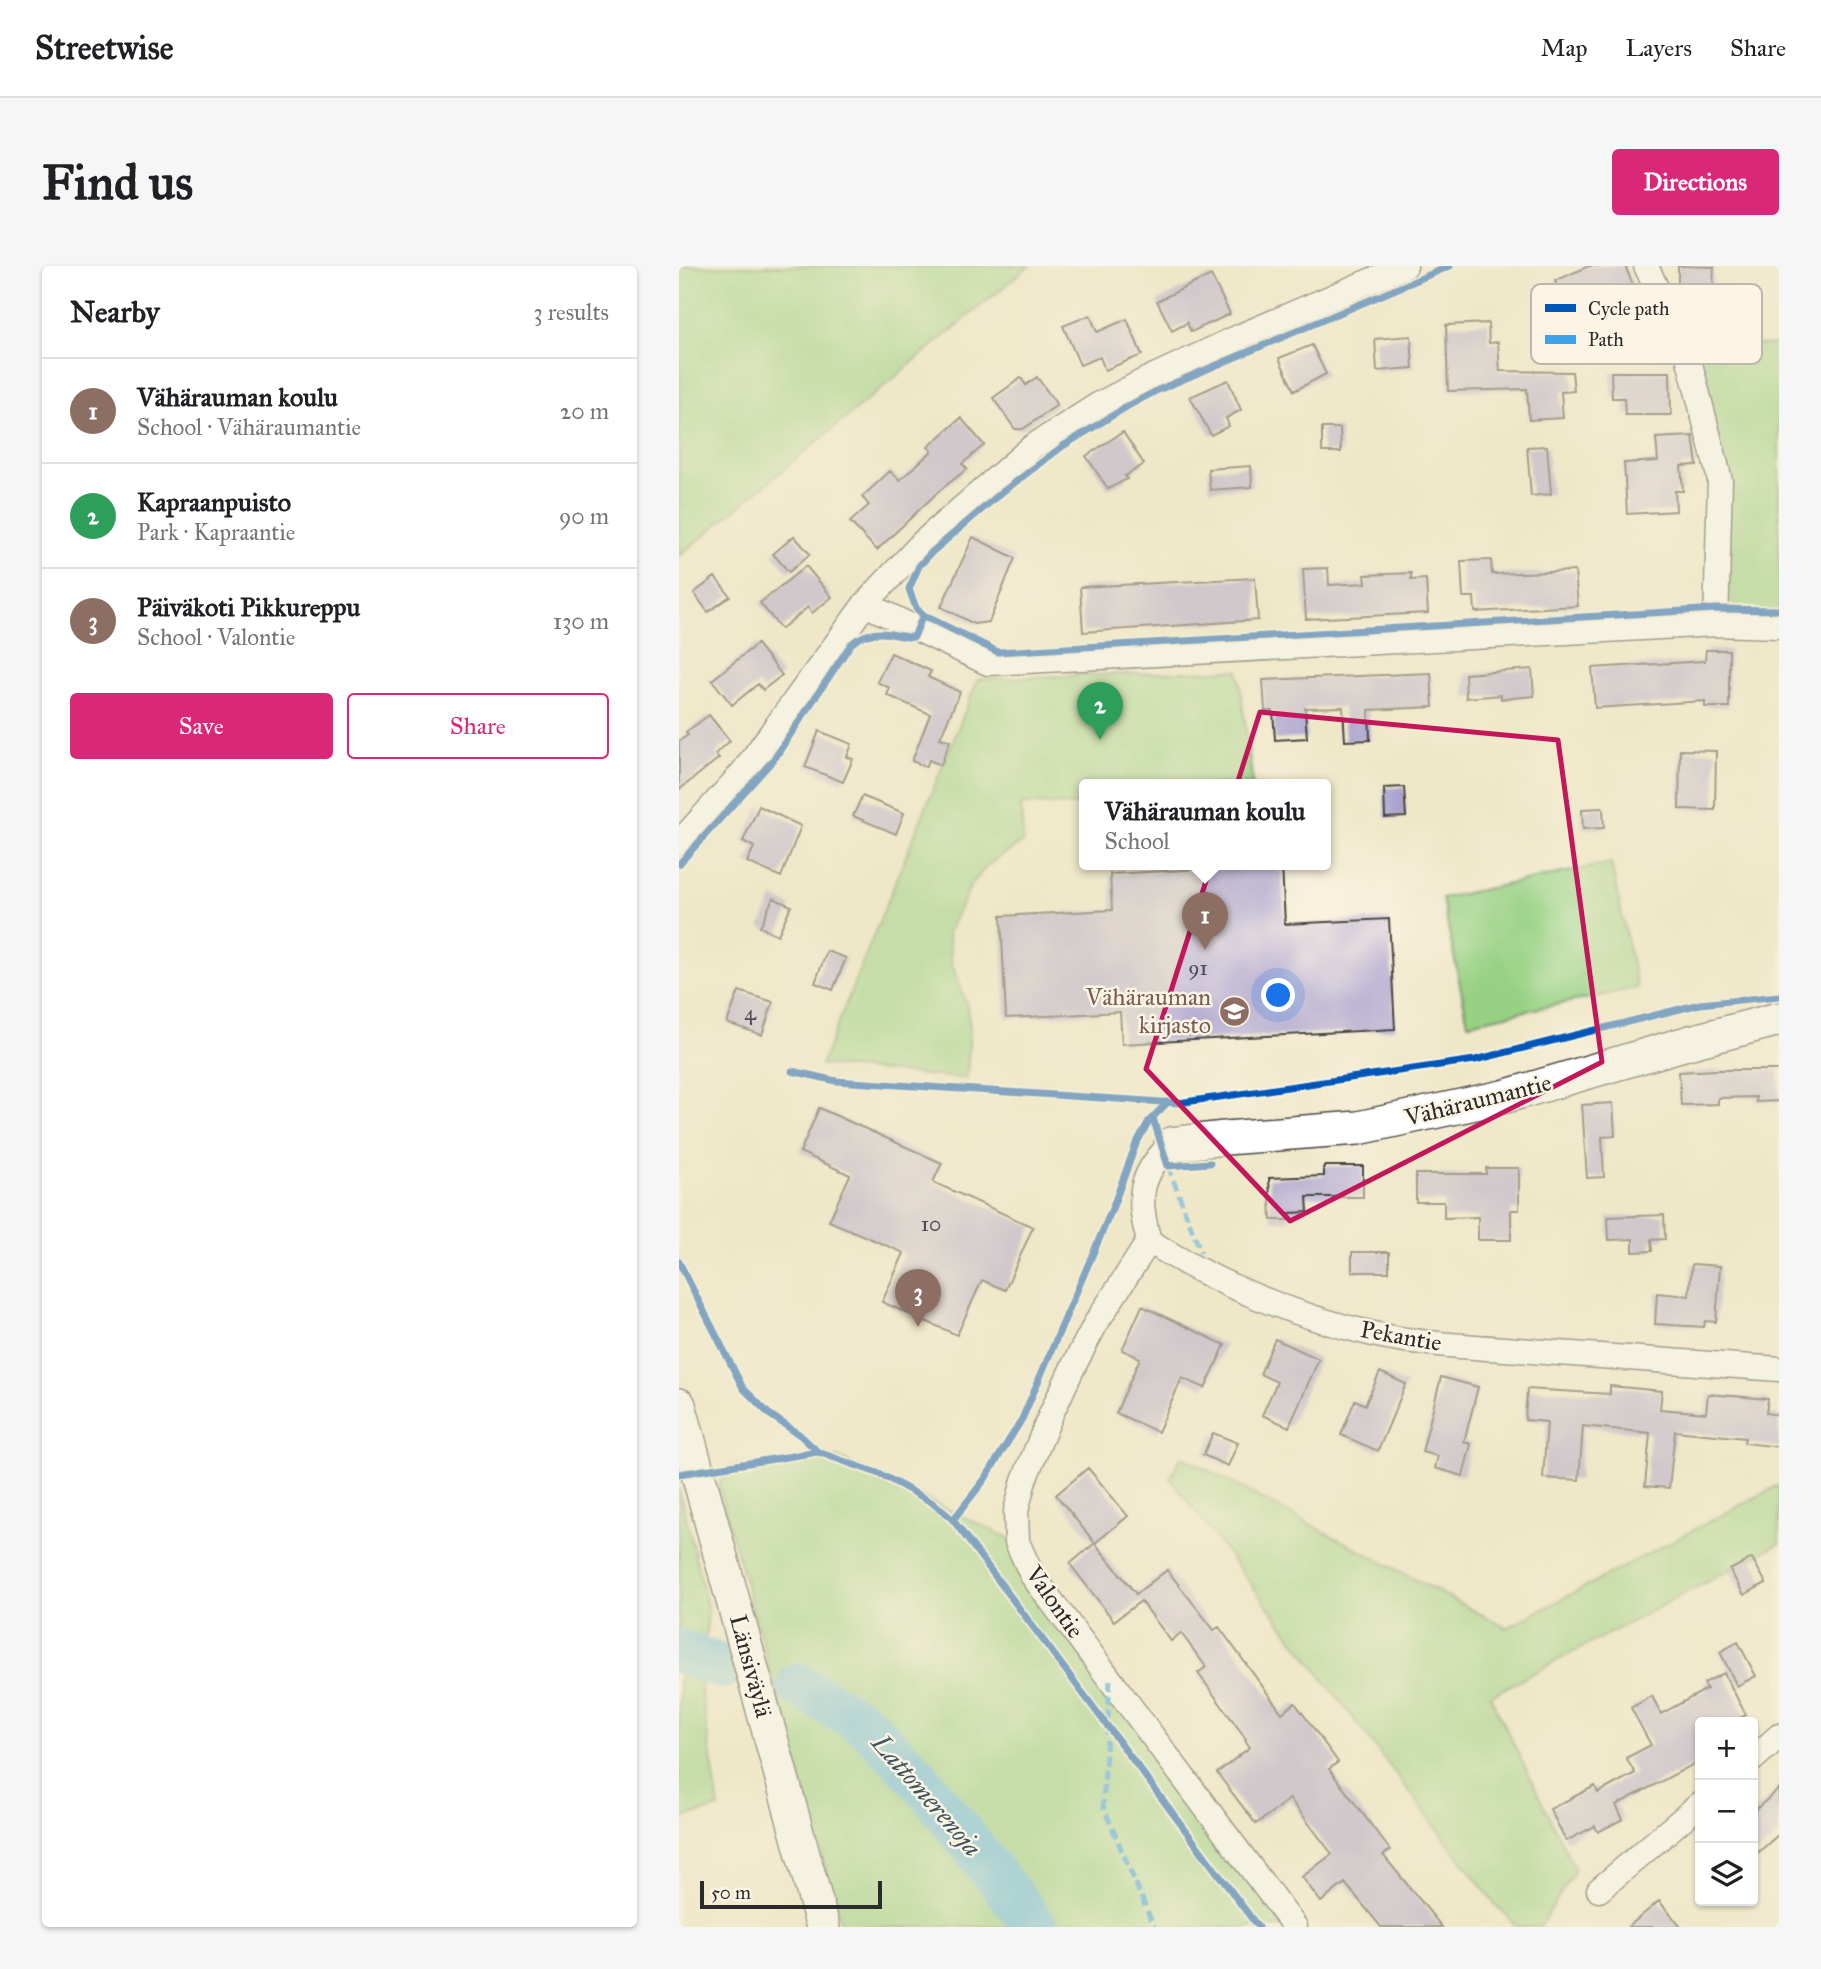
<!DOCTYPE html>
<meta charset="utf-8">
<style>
body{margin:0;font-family:"IM FELL Great Primer",serif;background:#f6f6f6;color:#202124}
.controls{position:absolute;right:21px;bottom:21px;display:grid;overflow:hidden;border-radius:7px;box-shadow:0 2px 5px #0004}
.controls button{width:63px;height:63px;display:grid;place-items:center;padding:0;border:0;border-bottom:2px solid #e0e0e0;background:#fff;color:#202124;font:35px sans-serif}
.scale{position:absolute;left:21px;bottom:18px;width:182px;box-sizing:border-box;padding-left:7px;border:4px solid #2b2b2b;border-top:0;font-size:19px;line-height:24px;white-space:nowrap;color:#2b2b2b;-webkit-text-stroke:5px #fcf5e5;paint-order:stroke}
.you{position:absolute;left:600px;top:730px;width:24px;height:24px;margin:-18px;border:5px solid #fff;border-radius:50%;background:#1a73e8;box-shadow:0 0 0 10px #1a73e833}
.badge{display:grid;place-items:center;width:46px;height:46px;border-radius:50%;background:#db2777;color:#fff;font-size:23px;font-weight:700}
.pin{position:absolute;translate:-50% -58px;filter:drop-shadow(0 2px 4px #0008)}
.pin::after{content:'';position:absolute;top:37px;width:24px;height:21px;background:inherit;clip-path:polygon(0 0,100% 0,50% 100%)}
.popup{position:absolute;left:400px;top:513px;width:252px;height:91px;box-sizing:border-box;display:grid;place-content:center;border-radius:7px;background:#fff;filter:drop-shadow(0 2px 5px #0005);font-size:23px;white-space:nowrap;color:#757577}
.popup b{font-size:26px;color:#202124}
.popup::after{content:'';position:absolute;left:50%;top:100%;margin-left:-14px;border:14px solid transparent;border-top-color:#fff}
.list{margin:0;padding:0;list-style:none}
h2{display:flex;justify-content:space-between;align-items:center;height:91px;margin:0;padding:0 28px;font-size:30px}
h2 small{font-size:23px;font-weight:400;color:#757577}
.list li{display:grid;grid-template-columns:46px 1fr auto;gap:21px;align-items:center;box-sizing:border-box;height:105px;padding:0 28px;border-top:2px solid #e0e0e0}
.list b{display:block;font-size:26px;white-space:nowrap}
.list p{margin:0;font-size:23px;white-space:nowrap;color:#757577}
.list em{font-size:23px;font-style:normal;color:#757577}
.actions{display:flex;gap:14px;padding:21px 28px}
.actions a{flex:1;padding:16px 0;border:2px solid #db2777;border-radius:7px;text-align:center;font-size:24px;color:#db2777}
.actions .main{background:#db2777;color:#fff}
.icon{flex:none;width:38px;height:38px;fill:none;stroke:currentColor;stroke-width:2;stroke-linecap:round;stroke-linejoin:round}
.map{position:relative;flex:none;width:1100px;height:1661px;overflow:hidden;border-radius:7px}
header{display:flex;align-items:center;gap:42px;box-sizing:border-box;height:98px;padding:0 35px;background:#fff;border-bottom:2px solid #e0e0e0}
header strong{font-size:33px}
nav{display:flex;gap:38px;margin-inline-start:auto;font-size:24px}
.intro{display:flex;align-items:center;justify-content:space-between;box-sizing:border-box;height:168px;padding:0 42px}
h1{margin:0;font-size:49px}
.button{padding:18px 32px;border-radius:7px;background:#db2777;color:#fff;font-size:24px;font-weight:700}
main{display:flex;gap:42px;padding:0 42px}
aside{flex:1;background:#fff;border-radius:7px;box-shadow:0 2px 5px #0004}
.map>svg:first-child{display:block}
.green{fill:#97d184;stroke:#617e58;stroke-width:2}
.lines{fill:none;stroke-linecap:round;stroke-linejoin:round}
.river{stroke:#62badf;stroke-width:44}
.building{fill:#aba3cf}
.street-casing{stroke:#484743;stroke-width:27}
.secondary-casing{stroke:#484743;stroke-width:36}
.street{stroke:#fff;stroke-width:24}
.secondary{stroke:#fff;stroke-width:33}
.quiet{stroke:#3ea3eb;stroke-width:5;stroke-dasharray:10 5;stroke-linecap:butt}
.cycleway-casing{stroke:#fcf5e5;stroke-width:11}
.cycleway{stroke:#0057b8;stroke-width:7}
.marked{fill:none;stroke:#c2185b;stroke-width:5;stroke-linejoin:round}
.labels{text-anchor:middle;stroke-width:5;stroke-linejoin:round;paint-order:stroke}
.number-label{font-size:21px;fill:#4b4954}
.education-label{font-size:24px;fill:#785e54;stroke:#fcf5e5;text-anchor:end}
.street-label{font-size:24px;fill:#2b2b2b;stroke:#fcf5e5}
.water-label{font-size:26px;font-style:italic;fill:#3c5661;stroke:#fcf5e5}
.key{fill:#fcf5e5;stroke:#bdb8ad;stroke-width:2}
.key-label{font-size:19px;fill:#2b2b2b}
</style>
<header>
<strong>Streetwise</strong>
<nav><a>Map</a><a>Layers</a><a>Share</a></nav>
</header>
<div class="intro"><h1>Find us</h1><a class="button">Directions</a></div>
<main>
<aside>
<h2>Nearby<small>3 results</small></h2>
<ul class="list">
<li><span class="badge" style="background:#8d6e63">1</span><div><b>Vähärauman koulu</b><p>School · Vähäraumantie</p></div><em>20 m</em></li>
<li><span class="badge" style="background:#2e9e5b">2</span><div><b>Kapraanpuisto</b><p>Park · Kapraantie</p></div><em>90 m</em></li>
<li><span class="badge" style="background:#8d6e63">3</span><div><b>Päiväkoti Pikkureppu</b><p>School · Valontie</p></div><em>130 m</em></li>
</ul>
<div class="actions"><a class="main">Save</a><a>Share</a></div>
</aside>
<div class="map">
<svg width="1100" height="1661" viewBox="0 0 1100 1661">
<rect width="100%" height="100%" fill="#fcf5e5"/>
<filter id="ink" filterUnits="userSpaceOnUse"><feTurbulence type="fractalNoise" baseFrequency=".0143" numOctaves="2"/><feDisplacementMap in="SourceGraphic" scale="14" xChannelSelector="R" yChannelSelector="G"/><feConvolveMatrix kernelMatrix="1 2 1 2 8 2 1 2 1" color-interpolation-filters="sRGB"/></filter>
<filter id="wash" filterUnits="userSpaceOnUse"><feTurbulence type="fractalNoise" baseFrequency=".00686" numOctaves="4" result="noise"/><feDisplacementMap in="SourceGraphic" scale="28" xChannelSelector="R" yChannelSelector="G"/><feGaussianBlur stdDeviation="1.57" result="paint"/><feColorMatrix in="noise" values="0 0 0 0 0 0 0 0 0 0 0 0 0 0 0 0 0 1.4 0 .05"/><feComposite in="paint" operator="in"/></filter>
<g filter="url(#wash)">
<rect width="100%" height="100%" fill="#eee7c8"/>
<path class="green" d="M0 0H350L0 290Z
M1017 78 1100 79V345L1038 343 1041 214Z
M559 404 574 518H405V539L342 538 344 576 308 600 292 619 269 667 273 698 288 740 291 762 288 813 142 799 299 413Z
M932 597 958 722 789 757 763 632Z
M502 1190 828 1362 1100 1219V1278L811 1430 896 1604 861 1661H838L816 1638 491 1212Z
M158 1191 338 1276 619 1661H163L39 1219 53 1200Z
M0 1222 29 1344 22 1426 40 1542 0 1553Z"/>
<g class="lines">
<path class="river" d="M0 1385 44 1401
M119 1419 186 1458 237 1509 357 1661"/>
</g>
<g id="blocks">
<path class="building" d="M910 0H946L954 19 948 23 964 59 927 75 912 39 890 49 876 15Z
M999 0 1035 1 1034 20 999 19Z
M532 9 551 48 512 66 508 57 493 65 478 35Z
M411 49 418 66 448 53 463 89 426 104 421 91 401 99 384 60Z
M809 57 810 77 819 76 821 105 893 106 895 125 882 126 884 152 850 154 848 123 769 125 767 59Z
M732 70 734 102 698 105 696 73Z
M633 79 647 108 615 125 600 92Z
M932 106H991L992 149H946L945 132H933Z
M358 111 378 139 344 163H336L314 132 342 112 347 119Z
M549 114 562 144 547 152 550 160 532 169 511 131Z
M282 152 305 179 283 198 288 203 260 225 198 284 171 256 190 239 183 231 211 205 221 214 253 185 249 181Z
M643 162H661L662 186H643Z
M444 166 465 198 446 210 448 213 429 223 407 190Z
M1014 170 1018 199 1002 200 1004 225H996L997 245 948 248 945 197 979 195 977 172Z
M868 180 872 228 852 230 848 181Z
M572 200 573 221 531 224 529 203Z
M115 270 131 288 110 306 94 288Z
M294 271 336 292 310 356 295 358 262 341Z
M812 294 813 308 896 305 899 340 796 346 795 331H784L782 295Z
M127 300 153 331 133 347 129 341 102 363 81 337Z
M649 302 650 319 687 317 686 309 732 307V314L747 313 749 347 627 353 624 303Z
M36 311 51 330 29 346 15 327Z
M576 312 579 354 404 366 401 321Z
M78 378 103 409 84 424 79 418 53 439 33 414Z
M1027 384H1050V441H1026V435L916 442 913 402 1026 395Z
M212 387 252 405 249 411 281 426 261 472 271 475 262 499 250 494 247 501 233 495 251 448 208 429 211 422 198 416Z
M853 403 855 430 822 433V429L787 432 786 408Z
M752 407 754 441 690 444 691 474 666 475 664 441 626 442 628 472 596 474 594 445H586L584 414Z
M30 449 51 475 36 488 40 492 0 524V475L9 469 7 466Z
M140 465 173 478 168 491 174 493 164 516 126 501Z
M1001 484 1037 485 1036 544 1000 543Z
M725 521 727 551 706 552 705 522Z
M183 530 225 547 217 568 174 550Z
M80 540 122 560 102 611 68 596 75 581 64 575Z
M924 542 925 562 904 563 903 543Z
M603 599 606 658 710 653 716 763 443 778 441 746 327 752 322 650 433 644 431 608Z
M94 632 112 640 99 669 81 661Z
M148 685 167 692 154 724 136 717Z
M60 725 94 736 83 769 48 757Z
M1037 804H1100V835L1077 836V831L1039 832V838L1002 839 1000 806Z
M934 837 936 870 923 871 925 911 908 912 903 839Z
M140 842 263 897 254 916 354 961 326 1024 303 1014 278 1069 203 1036 225 987 150 955 171 909 121 886Z
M645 900H684V931H628L629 946 611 947V954H592L590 912 645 910Z
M807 902H840V944H832V974H799V951L765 952V936H737V908H807Z
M985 949 986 973 972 974 973 985 954 986V973L930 974 929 951Z
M673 986H710V1006H673Z
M1013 998 1041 1000 1037 1056 1026 1055 1025 1061 976 1058 978 1027 1010 1030Z
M463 1040 546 1079 526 1122 503 1112 479 1166 437 1147 461 1092 443 1084Z
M596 1073 640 1093 610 1161 583 1149 598 1116 581 1108Z
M701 1106 727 1118 699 1185 662 1169 676 1134 686 1139Z
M762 1111 799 1121 785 1176 792 1178 784 1210 756 1202 759 1190 743 1186Z
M931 1120 983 1125 981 1143 1027 1147 1029 1128 1089 1133 1087 1147 1100 1149V1181L1065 1177 1066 1172 996 1165 990 1222 966 1220 971 1167 904 1160 900 1214 864 1212 868 1156 846 1154 848 1123 931 1128Z
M534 1167 559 1177 549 1200 524 1189Z
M409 1202 449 1250 416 1277 377 1229Z
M416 1277 457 1328 488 1304 535 1364 540 1361 603 1447 616 1437 659 1496 650 1503 711 1584 704 1589 763 1661H702L666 1617 642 1636 623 1611 653 1588 611 1533 577 1558 538 1507 571 1481 566 1474 567 1473 519 1407 527 1401 502 1367 492 1375 462 1335 435 1355 391 1298Z
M1073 1292 1087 1317 1065 1329 1051 1304Z
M1059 1376 1077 1410 1058 1420 1041 1386Z
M1045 1407 1067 1449 1053 1456H1021V1495L937 1539 944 1553 919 1566 916 1560 887 1575 871 1543 916 1520 919 1527 956 1507 947 1492 972 1479 952 1442 973 1430 982 1448 1028 1423 1025 1417Z
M1100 1523V1568L1074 1591V1546Z
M980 1635 1002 1661H949Z"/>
</g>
</g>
<g filter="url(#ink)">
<use href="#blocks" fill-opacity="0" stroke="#484743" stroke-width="2"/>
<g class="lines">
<defs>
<path id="street" d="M967 0 1009 90 1041 214 1037 358
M186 338 309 397 1037 358 1100 360
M0 577 64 506 186 338 243 277 353 181 417 140 465 115 564 69 726 0
M492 878C459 910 458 933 470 975 537 1018 616 1050 694 1068 742 1079 802 1081 852 1085 935 1091 1017 1097 1100 1103
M470 975 417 1057 394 1101 372 1148 345 1214 337 1245 338 1276 353 1309 616 1661
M1074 1493 1100 1470
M920 1624 1021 1538"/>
<path id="secondary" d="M492 878 546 872 679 862 824 831 1008 777 1100 753
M0 1139 144 1661"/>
</defs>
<use href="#street" class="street-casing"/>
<use href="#secondary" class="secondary-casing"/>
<use href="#street" class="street"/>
<use href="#secondary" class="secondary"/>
<path class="quiet" d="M489 900 522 987
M431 1414 424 1540 475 1661"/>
<defs>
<path id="cycleway" d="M771 0 479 124 449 140 384 180 322 227 253 286 240 300 230 323 237 342 244 349 319 386 1038 343 1100 344
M0 598 95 493 172 378C185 366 200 365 217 369 225 370 227 372 235 371L244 349
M113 805 157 815 499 837 796 794 1021 738 1100 730
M474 852 489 900 531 897
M0 996 64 1122 90 1148 121 1169 139 1186 201 1208 256 1238 274 1254 579 1661
M0 1208 139 1186
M274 1254 306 1213 343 1153 433 943 457 878 470 855 489 836"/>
</defs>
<use href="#cycleway" class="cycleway-casing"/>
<use href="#cycleway" class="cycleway"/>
</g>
</g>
<path d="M0 0H1100V1661H0ZM581 446 879 474 923 796 611 955 467 803Z" fill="#eee7c8" fill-opacity=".55" fill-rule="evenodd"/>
<path class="marked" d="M581 446 879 474 923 796 611 955 467 803Z"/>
<defs>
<symbol id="school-disc" viewBox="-11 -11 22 22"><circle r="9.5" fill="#8d6e63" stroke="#fcf5e5"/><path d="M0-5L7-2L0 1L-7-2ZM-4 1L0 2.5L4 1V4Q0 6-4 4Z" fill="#fff"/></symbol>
</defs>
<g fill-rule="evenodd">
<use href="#school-disc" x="538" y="728" width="35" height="35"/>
</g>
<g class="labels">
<g class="number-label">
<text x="519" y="709">91</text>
<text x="71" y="754">4</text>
<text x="252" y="965">10</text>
</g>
<g class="education-label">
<text x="532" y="739">Vähärauman<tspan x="532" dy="28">kirjasto</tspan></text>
</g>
<g class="street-label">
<text transform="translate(799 834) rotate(-14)" y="8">Vähäraumantie</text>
<text transform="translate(722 1070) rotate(10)" y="8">Pekantie</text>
<text transform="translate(376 1336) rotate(55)" y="8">Valontie</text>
<text transform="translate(72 1400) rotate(75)" y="8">Länsiväylä</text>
</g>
<g class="water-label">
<text transform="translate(248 1529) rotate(49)" y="9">Lattomerenoja</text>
</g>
</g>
<rect x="852" y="18" width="231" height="80" rx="10" class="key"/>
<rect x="866" y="38" width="31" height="8" fill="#0057b8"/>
<rect x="866" y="69" width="31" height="9" fill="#3ea3eb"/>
<g class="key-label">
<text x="909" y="49">Cycle path</text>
<text x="909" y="80">Path</text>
</g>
</svg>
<div class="controls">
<button>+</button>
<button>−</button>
<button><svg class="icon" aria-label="layers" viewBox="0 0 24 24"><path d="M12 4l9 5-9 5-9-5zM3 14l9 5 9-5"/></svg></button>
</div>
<div class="scale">50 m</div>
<div class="you"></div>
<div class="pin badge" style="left:526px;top:684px;background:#8d6e63">1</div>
<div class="popup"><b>Vähärauman koulu</b>School</div>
<div class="pin badge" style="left:421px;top:474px;background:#2e9e5b">2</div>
<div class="pin badge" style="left:239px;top:1061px;background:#8d6e63">3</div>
</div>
</main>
